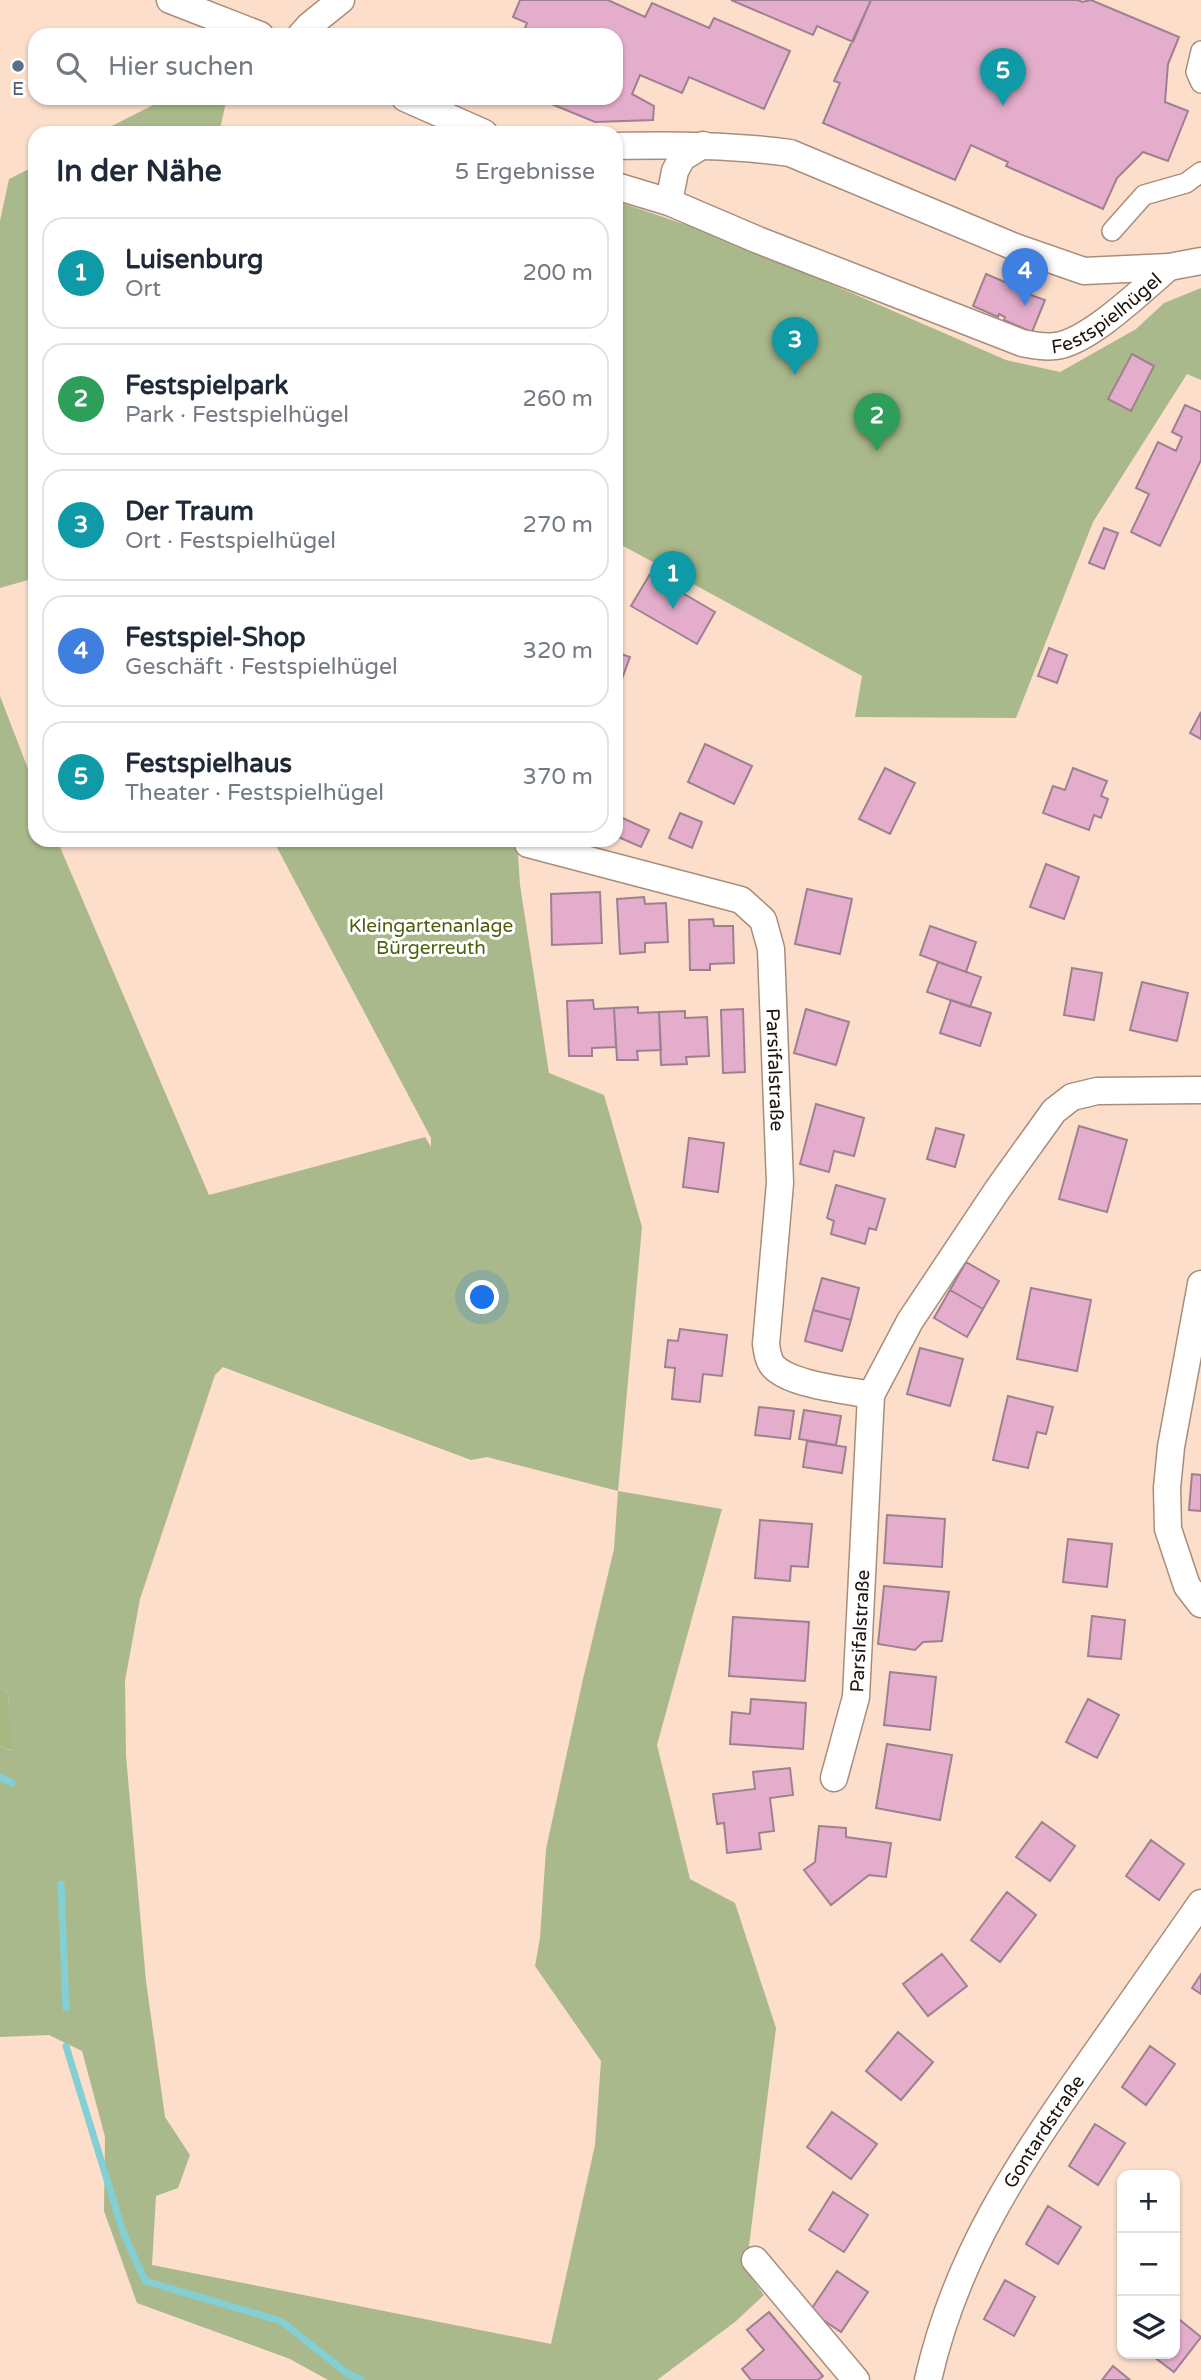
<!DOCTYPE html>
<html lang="de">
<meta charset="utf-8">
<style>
body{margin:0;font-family:"Varela Round",sans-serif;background:#f6f6f7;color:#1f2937}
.controls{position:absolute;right:21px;bottom:21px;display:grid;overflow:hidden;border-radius:14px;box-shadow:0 2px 5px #0004}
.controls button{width:63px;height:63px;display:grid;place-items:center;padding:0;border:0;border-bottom:2px solid #e0e1e3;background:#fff;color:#1f2937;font:35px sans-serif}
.you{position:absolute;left:483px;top:1298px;width:24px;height:24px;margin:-18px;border:5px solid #fff;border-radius:50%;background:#1a73e8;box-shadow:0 0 0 10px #1a73e833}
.badge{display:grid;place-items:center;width:46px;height:46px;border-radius:50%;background:#111827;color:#fff;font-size:23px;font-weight:700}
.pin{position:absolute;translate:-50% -58px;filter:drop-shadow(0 2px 4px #0008)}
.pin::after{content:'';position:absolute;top:37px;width:24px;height:21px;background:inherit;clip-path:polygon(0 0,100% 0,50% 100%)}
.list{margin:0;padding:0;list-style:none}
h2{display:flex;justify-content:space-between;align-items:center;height:91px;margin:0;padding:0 28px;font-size:30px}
h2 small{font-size:23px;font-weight:400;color:#747a83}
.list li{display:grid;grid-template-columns:46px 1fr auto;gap:21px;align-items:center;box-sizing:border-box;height:112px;margin:0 14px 14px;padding:0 14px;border:2px solid #e0e1e3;border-radius:21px}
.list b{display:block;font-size:26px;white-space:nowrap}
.list p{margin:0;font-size:23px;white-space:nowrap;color:#747a83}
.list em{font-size:23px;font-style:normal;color:#747a83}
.icon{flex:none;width:38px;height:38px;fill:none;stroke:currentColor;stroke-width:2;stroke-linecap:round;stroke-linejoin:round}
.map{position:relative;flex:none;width:1201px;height:2380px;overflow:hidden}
.search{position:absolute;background:#fff;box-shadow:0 2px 5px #0004;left:28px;top:28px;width:595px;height:77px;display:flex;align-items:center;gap:18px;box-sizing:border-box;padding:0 24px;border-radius:21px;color:#747a83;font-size:26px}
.panel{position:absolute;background:#fff;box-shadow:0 2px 5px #0004;left:28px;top:126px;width:595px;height:721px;border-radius:21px}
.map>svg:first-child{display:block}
.green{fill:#aab98b;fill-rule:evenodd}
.forest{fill:#a7b883}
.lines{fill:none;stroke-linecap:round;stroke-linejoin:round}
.stream{stroke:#84cfd3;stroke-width:7}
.building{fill:#e4adcb;stroke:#9e8191;stroke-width:2}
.pedestrian-casing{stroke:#a88d7b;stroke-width:22}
.minor-casing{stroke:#a88d7b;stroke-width:29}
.pedestrian{stroke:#fff;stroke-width:19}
.minor{stroke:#fff;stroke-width:26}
.service-dot{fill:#5c6f8a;stroke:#fff;stroke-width:2.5}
.labels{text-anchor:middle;stroke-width:6;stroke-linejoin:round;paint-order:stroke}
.service-label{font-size:19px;fill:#4e5e75;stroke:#fff}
.street-label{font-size:19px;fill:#1e140d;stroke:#fff}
.park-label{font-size:19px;fill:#4d5f0d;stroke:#fff}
</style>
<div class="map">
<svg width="1201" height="2380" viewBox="0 0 1201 2380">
<rect width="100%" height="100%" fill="#fcdecb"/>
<path class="green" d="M167 98H227L219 133H98Z
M35 166V578L0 588V221L9 179Z
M616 201 725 238 1006 360 1060 372 1136 329 1164 303 1201 288V380L1187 374 1093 522 1016 718 855 717 862 676 616 542V297L623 281 616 270Z
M0 696 35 787V840H57L209 1195 425 1137 431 1147V1138L273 840H517L520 885 549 1073 604 1095 642 1227 618 1491 722 1509 657 1745 690 1879 735 1903 776 2028 746 2270 764 2295 735 2322 657 2380H328L290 2359 137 2303 104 2211 105 2137 82 2051 49 2035 0 2037V1746L12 1751 8 1694 0 1687ZM223 1367 471 1460 487 1457 618 1491 614 1549 583 1679 546 1849 540 1938 535 1966 601 2061 595 2145 551 2344 152 2265 156 2196 178 2188 190 2155 165 2117 146 1981 126 1756 125 1681 140 1599 215 1375Z"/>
<path class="forest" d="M0 1687 8 1694 13 1751 0 1746Z"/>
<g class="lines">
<path class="stream" d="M0 1777 12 1783
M61 1884 66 2008
M66 2046 123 2232 145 2281 281 2321 347 2373 361 2380"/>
</g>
<path class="building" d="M520 0H608L645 17 652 3 709 28 714 18 790 51 764 109 689 77 682 93 640 75 632 94 654 106 653 120 595 122 537 98H616V35H522L527 23 513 17Z
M731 0H871L853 42 817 26 813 35Z
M871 0H1078L1082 2 1091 0 1179 37 1168 64 1165 102 1188 111 1168 161 1143 152 1117 178 1103 209 1006 166 1008 162 971 145 955 180 823 123 840 83 834 81Z
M986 274 1012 285 1011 288 1045 300 1032 332 1004 320 1005 317 999 314 998 317 973 306Z
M1132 354 1154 366 1131 411 1108 399Z
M1185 405 1201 412V460L1160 546 1131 532 1149 494 1136 488 1158 442 1176 451 1182 437 1172 432Z
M1104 528 1118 533 1104 569 1089 563Z
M650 574 715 612 697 644 631 606Z
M1049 648 1067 655 1057 683 1038 676Z
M616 652 630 657 616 695Z
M1201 712V739L1190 733Z
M705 744 752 766 734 804 688 782Z
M885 768 915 783 890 834 859 819Z
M1073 768 1107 781 1101 796 1108 799 1101 818 1094 815 1089 830 1043 813 1053 786 1065 790Z
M680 813 702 822 692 848 669 838Z
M616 815 649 830 641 847 616 836Z
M1046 864 1079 877 1064 919 1030 907Z
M807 889 852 899 840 954 795 944Z
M600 892 602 943 552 945 551 894Z
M644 897 645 904 666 903 668 942 645 943V952L620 954 617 899Z
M713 919 714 926H733L734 963 710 964V970H690L689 920Z
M930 926 976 942 966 972 920 955Z
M938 962 981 977 970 1007 927 992Z
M1072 968 1102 973 1094 1020 1064 1015Z
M1142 982 1188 993 1177 1041 1130 1030Z
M593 1000 594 1009 614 1008 616 1047 592 1048V1056H569L567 1001Z
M951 1000 991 1013 980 1046 940 1033Z
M638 1007V1013L659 1012 661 1050 637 1051 638 1060H617L614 1008Z
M743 1009 745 1072 723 1073 721 1010Z
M806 1009 849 1022 836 1065 794 1053Z
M685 1011V1018L707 1017 709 1056 686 1057 687 1064 661 1065 659 1012Z
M816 1104 864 1118 854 1156 834 1151 829 1172 800 1164Z
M1079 1126 1127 1140 1107 1212 1059 1199Z
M936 1128 964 1135 955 1167 927 1159Z
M689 1138 724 1143 718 1192 683 1187Z
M836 1185 885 1199 876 1230 869 1228 865 1244 831 1234 834 1221 827 1218Z
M966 1262 999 1281 983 1309 950 1290Z
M822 1278 859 1288 851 1320 813 1310Z
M1031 1288 1091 1300 1077 1371 1017 1359Z
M950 1290 983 1309 967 1337 934 1318Z
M813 1310 851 1320 842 1351 805 1341Z
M680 1329 727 1335 722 1376 703 1374 700 1402 672 1399 675 1368 665 1367 668 1340 678 1341Z
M920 1348 963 1359 950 1406 907 1394Z
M1008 1396 1053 1407 1046 1434 1037 1432 1028 1468 993 1460Z
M759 1407 794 1411 790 1439 755 1435Z
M804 1410 841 1416 836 1445 799 1439Z
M807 1441 846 1447 842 1473 803 1467Z
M1192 1474 1201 1475V1511L1189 1510Z
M887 1515 945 1519 942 1567 884 1563Z
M760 1520 812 1524 808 1567 791 1566 790 1581 755 1578Z
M1068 1539 1112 1544 1107 1587 1063 1582Z
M884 1586 949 1592 942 1641 923 1642 915 1650 878 1644Z
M1092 1616 1125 1620 1121 1659 1088 1656Z
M733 1617 809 1622 805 1681 729 1676Z
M890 1672 936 1677 930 1730 884 1725Z
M751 1699 806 1703 803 1749 730 1744 732 1712 750 1714Z
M1088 1699 1119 1715 1097 1758 1066 1742Z
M887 1744 952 1755 940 1820 876 1808Z
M790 1768 793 1795 770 1798 774 1831 759 1833 761 1849 727 1853 724 1823 717 1824 713 1794 755 1789 753 1772Z
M1042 1822 1075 1846 1050 1881 1016 1857Z
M819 1826 846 1828V1837L891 1843 886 1877 869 1875 831 1905 804 1870 815 1862Z
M1151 1840 1184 1864 1159 1900 1126 1876Z
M1007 1892 1036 1915 1000 1962 971 1940Z
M942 1954 967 1986 928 2016 903 1984Z
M1201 1974V1994L1192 1988Z
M898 2032 933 2062 901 2100 866 2071Z
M1150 2046 1175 2064 1146 2105 1122 2087Z
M832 2112 877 2144 851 2179 807 2147Z
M1095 2124 1125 2143 1098 2185 1069 2166Z
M833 2192 868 2215 844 2252 809 2230Z
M1048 2206 1081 2227 1058 2264 1026 2244Z
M837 2271 868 2292 841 2332 810 2311Z
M1005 2280 1035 2297 1014 2336 984 2319Z
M769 2312 823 2376 818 2380H751L742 2369 764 2350 747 2330Z
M1175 2316 1201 2337 1174 2372 1150 2354H1175Z
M1113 2366 1130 2380H1102Z"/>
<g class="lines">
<defs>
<path id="pedestrian" d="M1201 51 1196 72 1201 83
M1112 231 1144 195 1186 183 1201 172"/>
<g id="minor">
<path d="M170 0 260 35"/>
<path d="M301 35 310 25 341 0"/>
<path d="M405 98 484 133"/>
<path d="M616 146C675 145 732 145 790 153L1015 247 1084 271 1169 267 1201 261"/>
<path id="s1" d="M616 186 669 202 758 240 1022 343C1033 345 1044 348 1055 346 1088 343 1143 289 1169 267"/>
<path d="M669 202 675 171 682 158 703 145"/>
<path id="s2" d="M528 844 741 900 763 920 771 949 780 1183 766 1344C767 1351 768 1360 773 1366 790 1385 846 1390 871 1395"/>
<path d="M1201 1284 1171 1447 1167 1488 1168 1529 1187 1586 1201 1604"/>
<path id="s3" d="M834 1778 856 1697 871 1395 910 1321 998 1189 1054 1111 1072 1097 1097 1091 1201 1090"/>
<path d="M755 2260 856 2380"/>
<path id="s4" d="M928 2380C956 2255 1019 2163 1091 2060 1128 2008 1164 1955 1201 1903"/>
</g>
</defs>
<use href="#pedestrian" class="pedestrian-casing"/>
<use href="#minor" class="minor-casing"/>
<use href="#pedestrian" class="pedestrian"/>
<use href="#minor" class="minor"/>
</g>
<circle class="service-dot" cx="18" cy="66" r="7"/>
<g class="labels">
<g class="service-label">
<text x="18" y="95">E</text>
</g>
<g class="street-label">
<text dy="7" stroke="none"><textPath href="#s1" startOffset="530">Festspielhügel</textPath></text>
<text dy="7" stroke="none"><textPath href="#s2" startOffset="401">Parsifalstraße</textPath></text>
<text dy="7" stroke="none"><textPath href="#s3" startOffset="150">Parsifalstraße</textPath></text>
<text dy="7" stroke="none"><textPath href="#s4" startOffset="276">Gontardstraße</textPath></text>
</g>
<g class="park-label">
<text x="431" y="932">Kleingartenanlage<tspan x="431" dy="22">Bürgerreuth</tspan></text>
</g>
</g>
</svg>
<div class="controls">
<button>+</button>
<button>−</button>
<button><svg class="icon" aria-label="layers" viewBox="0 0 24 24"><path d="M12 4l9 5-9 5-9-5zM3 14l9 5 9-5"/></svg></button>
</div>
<div class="you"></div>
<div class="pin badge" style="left:673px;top:609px;background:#0f9aa8">1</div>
<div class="pin badge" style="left:877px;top:451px;background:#2e9e5b">2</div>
<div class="pin badge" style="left:795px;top:375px;background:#0f9aa8">3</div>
<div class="pin badge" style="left:1025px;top:306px;background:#3f7fe0">4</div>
<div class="pin badge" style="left:1003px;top:106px;background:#0f9aa8">5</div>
<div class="search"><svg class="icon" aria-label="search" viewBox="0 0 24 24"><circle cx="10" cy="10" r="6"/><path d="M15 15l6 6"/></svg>Hier suchen</div>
<section class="panel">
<h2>In der Nähe<small>5 Ergebnisse</small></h2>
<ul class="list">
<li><span class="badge" style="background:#0f9aa8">1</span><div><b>Luisenburg</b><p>Ort</p></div><em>200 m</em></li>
<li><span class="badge" style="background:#2e9e5b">2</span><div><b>Festspielpark</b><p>Park · Festspielhügel</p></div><em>260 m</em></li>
<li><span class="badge" style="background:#0f9aa8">3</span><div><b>Der Traum</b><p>Ort · Festspielhügel</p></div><em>270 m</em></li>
<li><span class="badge" style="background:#3f7fe0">4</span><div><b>Festspiel-Shop</b><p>Geschäft · Festspielhügel</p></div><em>320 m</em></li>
<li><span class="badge" style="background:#0f9aa8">5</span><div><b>Festspielhaus</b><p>Theater · Festspielhügel</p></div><em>370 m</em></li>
</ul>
</section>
</div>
